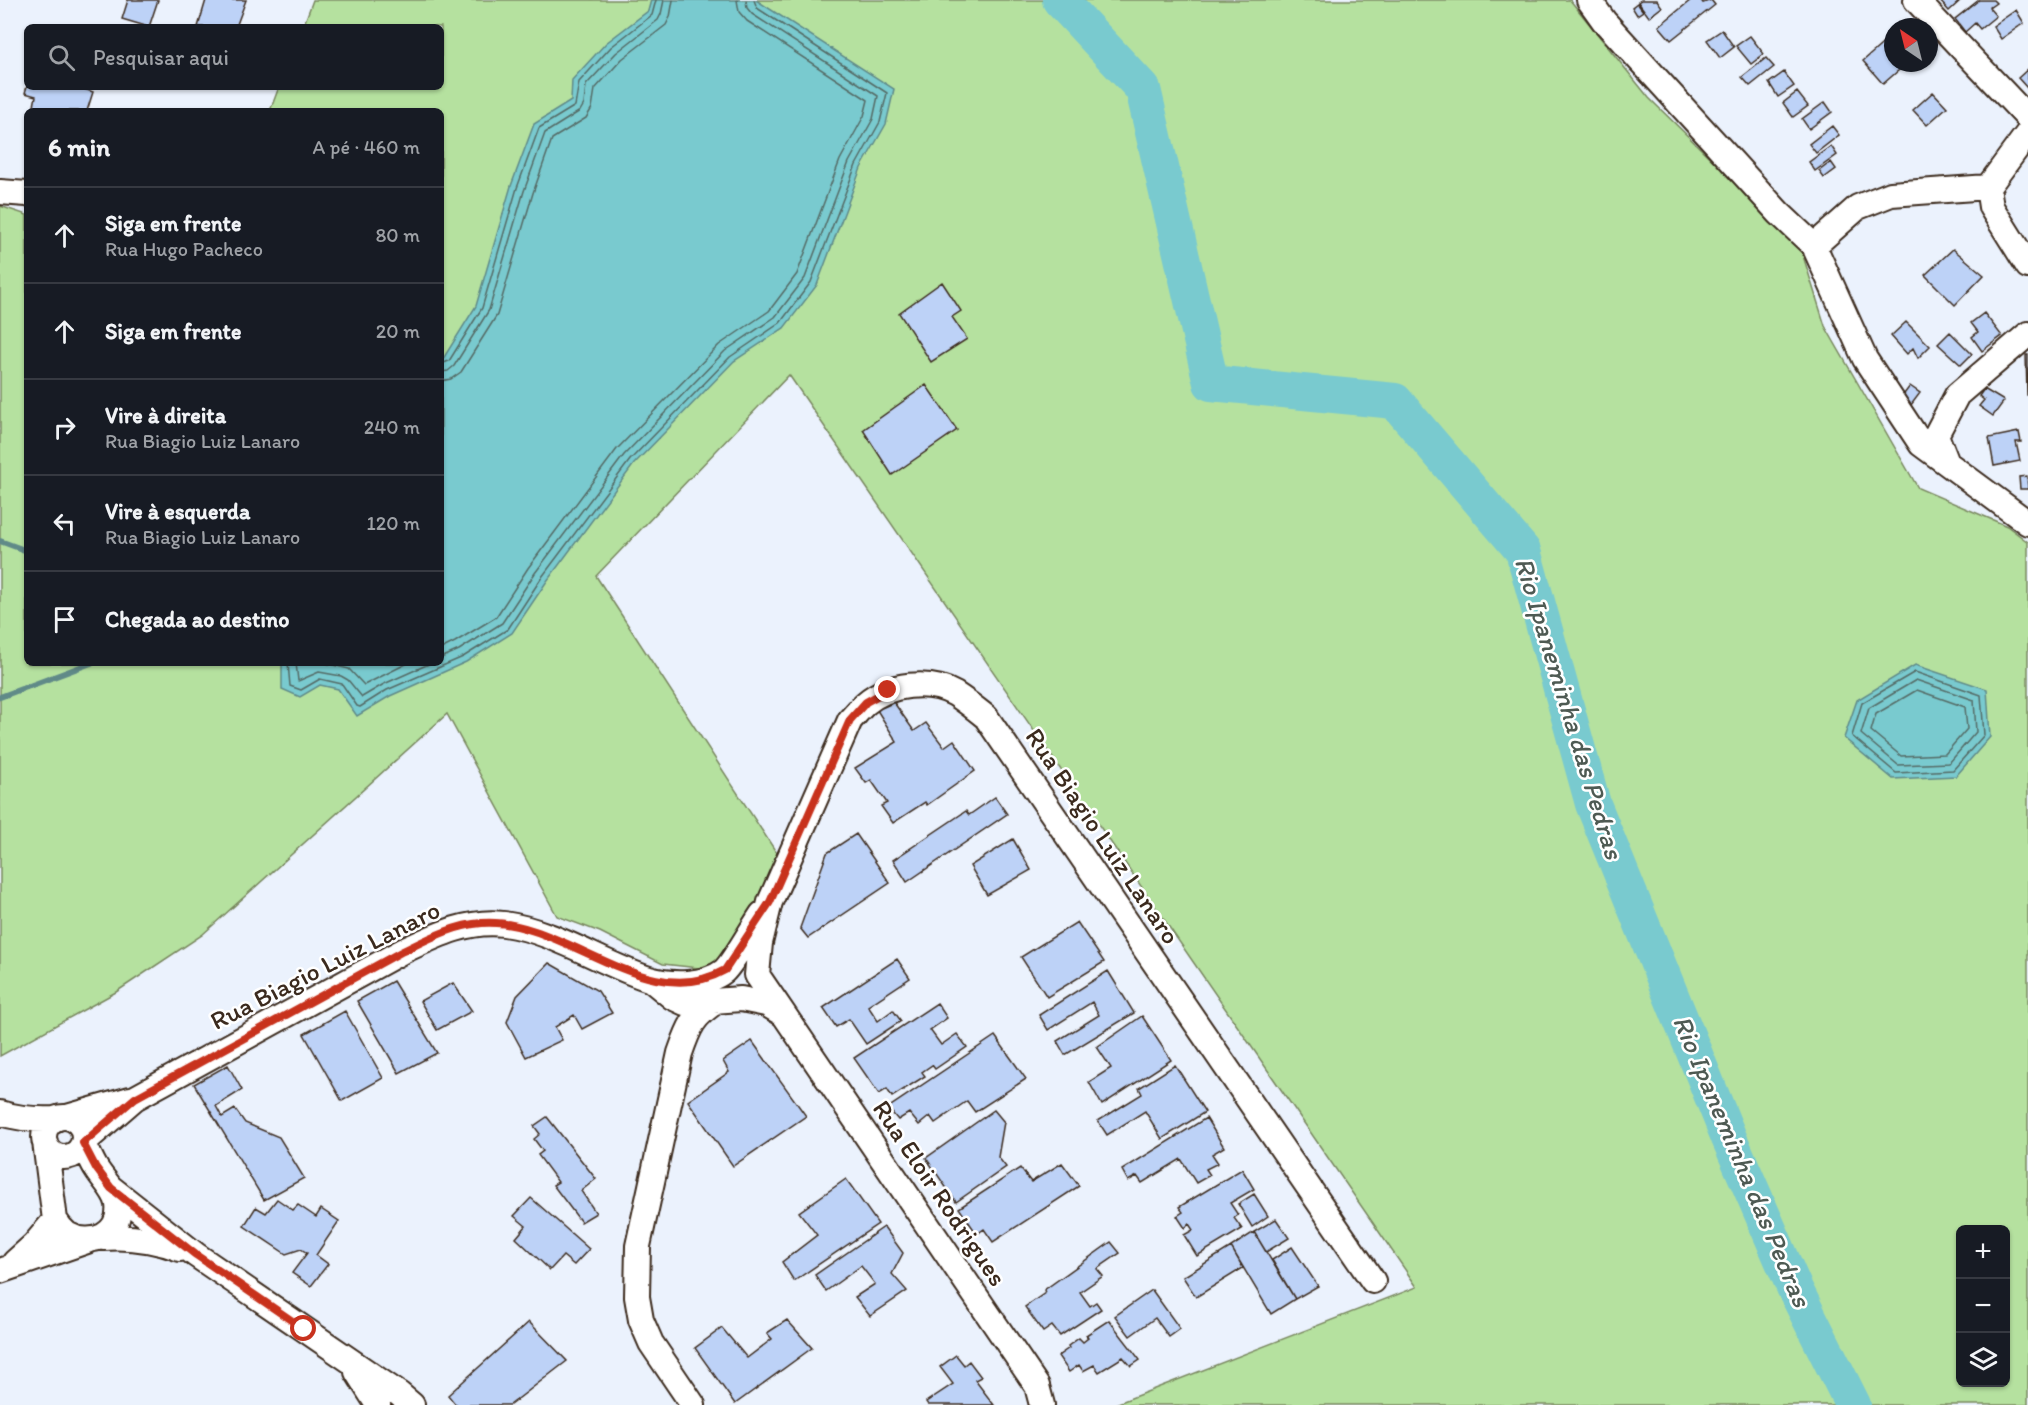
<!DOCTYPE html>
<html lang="pt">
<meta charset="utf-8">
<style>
body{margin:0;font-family:Itim,sans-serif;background:#20242c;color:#f1f3f6}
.controls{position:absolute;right:18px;bottom:18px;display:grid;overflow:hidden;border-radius:9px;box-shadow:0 2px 4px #0004}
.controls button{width:54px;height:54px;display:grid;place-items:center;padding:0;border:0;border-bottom:2px solid #363941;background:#171b24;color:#f1f3f6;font:30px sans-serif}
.compass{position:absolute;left:1884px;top:18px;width:54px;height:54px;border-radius:50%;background:#171b24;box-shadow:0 2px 4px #0004;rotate:325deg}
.stop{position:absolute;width:18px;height:18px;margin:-14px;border:4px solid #c8321e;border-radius:50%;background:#fff}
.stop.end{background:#c8321e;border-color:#fff;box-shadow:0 2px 6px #0008}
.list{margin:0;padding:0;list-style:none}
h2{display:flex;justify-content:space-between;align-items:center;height:78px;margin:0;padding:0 24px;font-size:26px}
h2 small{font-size:20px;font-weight:400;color:#9ea1a6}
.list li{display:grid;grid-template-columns:39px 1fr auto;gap:18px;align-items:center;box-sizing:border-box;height:96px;padding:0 24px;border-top:2px solid #363941}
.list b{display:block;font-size:22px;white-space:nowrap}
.list p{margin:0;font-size:20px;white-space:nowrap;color:#9ea1a6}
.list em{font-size:20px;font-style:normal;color:#9ea1a6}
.icon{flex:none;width:33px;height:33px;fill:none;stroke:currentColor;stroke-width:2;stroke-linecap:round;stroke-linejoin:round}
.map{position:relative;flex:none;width:2028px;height:1405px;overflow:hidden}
.search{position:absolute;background:#171b24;box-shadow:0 2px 4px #0004;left:24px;top:24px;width:420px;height:66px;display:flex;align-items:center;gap:15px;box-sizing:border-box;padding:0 21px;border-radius:9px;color:#9ea1a6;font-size:22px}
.panel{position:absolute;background:#171b24;box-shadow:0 2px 4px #0004;left:24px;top:108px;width:420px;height:558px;border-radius:9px}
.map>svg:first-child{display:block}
.green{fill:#b5e19f;stroke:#78865e;stroke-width:1.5;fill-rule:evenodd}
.water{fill:#79cacf;stroke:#608a88;stroke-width:1.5}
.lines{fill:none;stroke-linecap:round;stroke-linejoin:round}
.shore{stroke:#546a65;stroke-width:1.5}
.stream{stroke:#608a88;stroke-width:6}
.river{stroke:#79cacf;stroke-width:36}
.building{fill:#bdd2f7;stroke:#3b2a1e;stroke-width:1.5}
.minor-casing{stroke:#3b2a1e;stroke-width:28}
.minor{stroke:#fff;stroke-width:24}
.route{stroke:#c8321e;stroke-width:8}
.labels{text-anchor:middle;stroke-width:5;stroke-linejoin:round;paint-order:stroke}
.street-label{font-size:26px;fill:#3b2a1e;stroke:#fff}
.water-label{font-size:27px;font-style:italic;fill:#4e5a53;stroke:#fff}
</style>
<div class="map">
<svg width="2028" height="1405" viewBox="0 0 2028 1405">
<rect width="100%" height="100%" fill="#ebf2fd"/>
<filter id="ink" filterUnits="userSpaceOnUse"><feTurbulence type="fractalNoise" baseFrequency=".0167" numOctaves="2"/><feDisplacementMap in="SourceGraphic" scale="12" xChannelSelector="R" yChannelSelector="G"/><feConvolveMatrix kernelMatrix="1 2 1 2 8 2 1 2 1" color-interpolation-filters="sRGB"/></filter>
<g filter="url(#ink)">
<path class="green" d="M313 0H1570L1649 98 1800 246 1825 326 1918 488 2007 526 2028 542V1405H1113L1417 1287 789 375 596 576 778 855 756 904 733 944 714 963 699 968 663 964 600 932 557 916 447 714 202 935 116 992 0 1056V206L27 215V663H441V111H270L279 87H441V27H303ZM1960 1230H2006V1382H1960Z"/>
<path class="water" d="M651 0H756L894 89 886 124 861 168 817 285 784 328 734 361 634 464 547 581 512 633 466 662 390 696 357 716 338 689 320 685 300 697 282 689V663H441V362L476 306 511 186 534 124 571 101 572 80 606 43 648 11Z
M1915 665 1987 689 1990 737 1956 776 1893 779 1844 738 1857 700Z"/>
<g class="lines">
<path class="shore" d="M441 364 449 361 482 308 517 188 539 128 575 106 579 82 611 47 652 15 656 0
M441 372 448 371 454 366 489 310 524 191 545 133 580 111 584 104 586 85 616 53 658 20 661 14 664 0
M441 381 451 379 461 372 497 315 533 193 552 139 586 118 592 108 595 89 622 59 666 25 670 17 673 0
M441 649 455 642 496 617 528 568 617 449 719 345 769 311 797 274 840 160 864 116 868 100 747 21 739 12 737 0
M441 658 459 650 502 623 535 573 624 455 725 351 775 317 805 278 849 162 873 119 878 96 752 14 747 8 746 0
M288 663 290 686 301 690 320 679 342 684 357 706 360 707 387 690 463 657 508 629 542 577 630 460 730 357 780 323 811 282 856 165 880 122 887 93 757 8 754 0
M296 663 298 681 319 672 341 676 348 680 362 697 384 684 431 663
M325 663 349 669 364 685 408 663
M1915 672 1981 695 1984 735 1953 770 1896 773 1852 736 1862 703Z
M1916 680 1974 700 1976 732 1949 763 1898 765 1861 734 1869 708Z
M1917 690 1965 707 1967 729 1945 754 1901 756 1871 731 1876 714Z"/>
<path class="stream" d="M0 541 27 551
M0 697 91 663"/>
<path class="river" d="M1060 0 1143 89 1211 383 1395 401 1523 551 1593 804 1729 1138 1794 1287 1853 1405"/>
</g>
<path class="building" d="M128 0H158L149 27 122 19Z
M206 0H246L236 27H198Z
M1641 0H1657L1662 7 1649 17 1638 2Z
M1691 0H1701L1703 3 1711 0 1715 5 1671 40 1659 26Z
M1939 0H1961L1949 11Z
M1979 0H1993L1996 3 1989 8 1996 16 1980 29 1975 23 1965 32 1955 19Z
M1637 3 1643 11 1637 15 1632 7Z
M2016 10 2024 23 2001 39 1993 26Z
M1722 30 1734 47 1720 58 1707 40Z
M1750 36 1764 54 1751 64 1736 46Z
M1888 39 1893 45V63H1907L1883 84 1863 61Z
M1766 58 1774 67 1750 86 1742 77Z
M2028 69V89L2018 78Z
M1784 72 1794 86 1778 97 1769 83Z
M27 86 78 87 93 92 87 111H33L36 96 25 93Z
M1797 92 1808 106 1793 117 1783 103Z
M1933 92 1947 107 1927 125 1913 110Z
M1825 102 1832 112 1809 129 1802 119Z
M1832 126 1839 135 1816 153 1809 144Z
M1831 146 1837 155 1815 171 1809 162Z
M1831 162 1836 169 1824 178 1819 171Z
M1953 249 1984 275 1955 305 1925 275Z
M942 282 961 311 952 317 967 339 931 362 899 313Z
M1984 313 2002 336 1982 351 1972 337 1978 332 1971 323Z
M1906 322 1930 346 1918 358 1913 348 1907 354 1891 336Z
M1950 332 1972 354 1961 365 1938 344Z
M2026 355H2028V395H2027Z
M926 385 957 430 892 475 863 430Z
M1910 386 1920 393 1911 405 1901 398Z
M1984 389 2004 401 1993 416 1979 406 1984 400 1979 396Z
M2019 432 2021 442H2016L2020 461 1994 466 1989 438Z
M2027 476 2028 489H2020L2019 477Z
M890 697 914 731 926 723 944 747 954 740 975 771 927 805 925 802 893 823 881 806 887 803 871 780 866 783 855 768 897 742 875 707Z
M995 797 1007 814 907 882 893 860 966 811 969 815Z
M856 834 890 883 808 938 800 928 827 853Z
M1013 839 1031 870 987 895 970 866Z
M1077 922 1104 962 1047 997 1021 957Z
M897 959 910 978 868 1006 878 1021 893 1010 901 1021 866 1044 849 1019 836 1027 823 1008Z
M549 963 598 991 612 1013 582 1029 574 1015 555 1027 562 1040 526 1057 507 1022 517 996Z
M1108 971 1134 1013 1065 1055 1057 1041 1099 1015 1092 1002 1048 1030 1039 1015Z
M393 981 437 1053 399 1073 357 1001Z
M453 983 472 1011 437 1030 420 1001Z
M937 1003 947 1018 930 1030 941 1045 957 1034 967 1047 935 1069 932 1065 922 1072 925 1076 892 1097 887 1089 879 1094 854 1058Z
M345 1011 383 1078 342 1101 304 1034Z
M1142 1016 1171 1060 1102 1105 1089 1082 1111 1068 1097 1047Z
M995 1036 1026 1079 975 1112 967 1101 935 1123 930 1116 919 1125 909 1113 898 1120 888 1108Z
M752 1041 806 1116 733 1166 688 1101 729 1072 723 1061Z
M228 1065 242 1090 216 1106 222 1117 235 1109 245 1123 279 1137 304 1178 264 1200 194 1084Z
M1175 1065 1205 1112 1162 1139 1145 1111 1107 1135 1098 1121 1142 1094 1139 1088Z
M994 1110 1004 1122 998 1157 1006 1167 956 1202 926 1158Z
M547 1117 596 1179 581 1191 596 1213 581 1222 553 1185 558 1182 538 1155 543 1151 534 1139 540 1134 534 1126Z
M1206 1118 1224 1147 1212 1154 1218 1163 1206 1169 1210 1175 1196 1183 1181 1159 1142 1183 1137 1176 1128 1181 1122 1170Z
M1062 1163 1079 1186 993 1242 984 1229 977 1234 959 1208 1020 1168 1031 1182Z
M1242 1169 1254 1189 1230 1203 1238 1215 1234 1218 1242 1229 1197 1256 1184 1235 1193 1230 1189 1224 1185 1228 1177 1216 1183 1212 1179 1207Z
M846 1179 878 1224 794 1281 782 1262 817 1235 799 1212Z
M1254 1194 1268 1216 1252 1227 1238 1204Z
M531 1198 589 1249 574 1265 563 1256 550 1270 516 1238 526 1226 514 1216Z
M277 1199 293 1210 298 1205 316 1217 321 1209 339 1221 316 1255 328 1264 311 1286 292 1273 307 1253 301 1249 286 1254 244 1226 256 1207 266 1213Z
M1276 1219 1289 1238 1266 1252 1254 1232Z
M884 1227 903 1253 892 1274 907 1291 870 1316 855 1297 875 1284 861 1266 826 1291 815 1275Z
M1254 1232 1295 1299 1271 1314 1231 1247Z
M1111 1242 1120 1253 1097 1269 1103 1276 1080 1292 1090 1306 1096 1302 1101 1309 1060 1336 1052 1326 1043 1332 1025 1307 1045 1293 1044 1290Z
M1231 1247 1243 1268 1196 1297 1183 1277Z
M1292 1247 1318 1286 1295 1299 1272 1260Z
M1152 1290 1180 1329 1169 1337 1155 1318 1130 1336 1115 1316Z
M787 1320 812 1348 735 1404 695 1348 722 1328 747 1358 772 1339 767 1333Z
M1109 1320 1140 1360 1131 1366 1123 1357 1099 1372 1094 1365 1083 1371 1079 1365 1069 1372 1058 1356 1069 1348 1068 1346 1079 1338 1083 1342 1088 1338 1086 1335Z
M529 1322 567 1361 510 1405H456L448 1395Z
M956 1355 964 1365 969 1361 981 1377 975 1380 994 1405H928L926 1402 953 1384 940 1367Z"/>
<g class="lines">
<defs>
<path id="minor" d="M1589 0 1604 21 1779 213 1814 246 1865 359 1921 444 2028 523
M1916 0 2028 118
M2028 133 1988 187 1991 207 2028 266
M0 192 27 194
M1814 246 1858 207 1891 194 1988 187
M1947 463 1936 435 1957 395 2028 334
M650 979 672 997 685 1003 741 999 766 1004 783 1014
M0 1113C19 1119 36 1120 56 1119
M67 1117 130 1099
M44 1137a20 20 0 1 1 40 0a20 20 0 1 1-40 0Z
M45 1142 55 1220C58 1225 62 1230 67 1234 91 1248 122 1235 118 1204 116 1191 103 1180 96 1168 91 1160 88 1151 83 1143L135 1098 401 952C433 937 467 919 504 924 555 931 600 963 649 979 670 985 705 986 724 971 733 963 753 927 762 914
M111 1188 196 1255 399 1394 412 1405
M103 1238C130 1236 154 1239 180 1249
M15 1262 34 1245 55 1220
M0 1271 87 1241
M357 1372 378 1405
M693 1405 651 1343 641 1320 637 1297 638 1246 680 1053C689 1027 693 1016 717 1001
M1042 1405 1037 1386 757 975 760 943 770 902 850 720C855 715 860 708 866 703 888 684 930 679 955 694 966 701 976 709 986 717L1373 1281"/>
</defs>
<use href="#minor" class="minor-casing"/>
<use href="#minor" class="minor"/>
</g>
</g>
<g class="lines" filter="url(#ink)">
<path class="route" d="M304 1329 196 1255 111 1188 96 1168 83 1143 135 1098 401 952C426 940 453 925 482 923 564 917 646 1015 725 970L770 902 850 720 866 702 888 690"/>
</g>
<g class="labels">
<g class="street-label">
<text transform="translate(1103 836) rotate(56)" y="9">Rua Biagio Luiz Lanaro</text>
<text transform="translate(325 965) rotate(-27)" y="9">Rua Biagio Luiz Lanaro</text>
<text transform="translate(940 1193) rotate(56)" y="9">Rua Eloir Rodrigues</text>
</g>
<g class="water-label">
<text transform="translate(1569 708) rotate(73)" y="9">Rio Ipaneminha das Pedras</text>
<text transform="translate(1742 1161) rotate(67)" y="9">Rio Ipaneminha das Pedras</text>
</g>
</g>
</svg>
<div class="controls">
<button>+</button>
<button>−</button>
<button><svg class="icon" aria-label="layers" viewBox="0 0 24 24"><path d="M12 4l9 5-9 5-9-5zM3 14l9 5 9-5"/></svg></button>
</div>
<svg class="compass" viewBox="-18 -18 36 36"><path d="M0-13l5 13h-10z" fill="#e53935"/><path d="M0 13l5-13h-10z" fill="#9ea1a6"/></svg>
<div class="stop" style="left:304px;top:1329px"></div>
<div class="stop end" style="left:888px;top:690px"></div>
<div class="search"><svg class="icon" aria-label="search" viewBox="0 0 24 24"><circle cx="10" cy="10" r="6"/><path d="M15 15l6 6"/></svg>Pesquisar aqui</div>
<section class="panel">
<h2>6 min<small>A pé · 460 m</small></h2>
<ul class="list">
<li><svg class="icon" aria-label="ahead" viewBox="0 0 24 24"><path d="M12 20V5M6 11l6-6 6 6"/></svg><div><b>Siga em frente</b><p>Rua Hugo Pacheco</p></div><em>80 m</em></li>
<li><svg class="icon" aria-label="ahead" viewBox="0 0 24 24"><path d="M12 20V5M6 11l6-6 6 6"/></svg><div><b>Siga em frente</b></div><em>20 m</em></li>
<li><svg class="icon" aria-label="right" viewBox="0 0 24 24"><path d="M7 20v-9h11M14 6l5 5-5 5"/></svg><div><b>Vire à direita</b><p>Rua Biagio Luiz Lanaro</p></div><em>240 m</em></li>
<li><svg class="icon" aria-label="left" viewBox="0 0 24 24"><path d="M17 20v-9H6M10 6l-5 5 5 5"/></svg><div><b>Vire à esquerda</b><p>Rua Biagio Luiz Lanaro</p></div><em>120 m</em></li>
<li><svg class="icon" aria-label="arrive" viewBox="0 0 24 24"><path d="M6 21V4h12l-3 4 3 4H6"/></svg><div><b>Chegada ao destino</b></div></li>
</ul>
</section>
</div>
